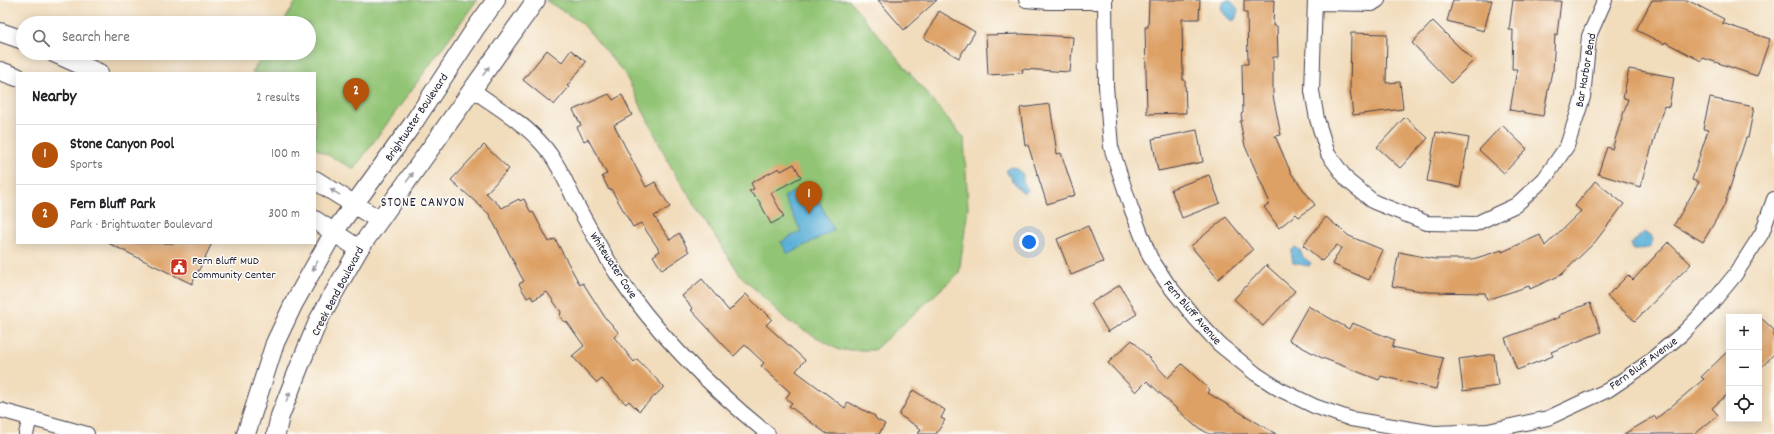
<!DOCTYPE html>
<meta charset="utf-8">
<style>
body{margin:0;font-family:Dekko,sans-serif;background:#f2f2f2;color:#202124}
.controls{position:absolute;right:12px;bottom:12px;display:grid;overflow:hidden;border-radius:0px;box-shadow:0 2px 10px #0003}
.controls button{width:36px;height:36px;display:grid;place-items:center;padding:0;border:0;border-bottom:1px solid #e0e0e0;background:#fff;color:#202124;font:20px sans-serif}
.you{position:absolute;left:1029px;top:242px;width:14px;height:14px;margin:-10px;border:3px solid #fff;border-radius:50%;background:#1a73e8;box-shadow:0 0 0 6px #1a73e833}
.badge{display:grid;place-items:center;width:26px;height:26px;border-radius:50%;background:#b45309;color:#fff;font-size:13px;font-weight:700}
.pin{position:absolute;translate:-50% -33px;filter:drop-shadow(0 1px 2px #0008)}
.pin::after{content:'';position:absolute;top:21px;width:14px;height:12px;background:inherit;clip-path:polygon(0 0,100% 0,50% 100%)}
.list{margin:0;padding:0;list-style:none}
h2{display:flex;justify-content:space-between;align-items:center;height:52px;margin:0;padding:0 16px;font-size:17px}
h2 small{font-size:13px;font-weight:400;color:#757577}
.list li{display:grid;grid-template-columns:26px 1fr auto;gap:12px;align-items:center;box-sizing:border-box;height:60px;padding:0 16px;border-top:1px solid #e0e0e0}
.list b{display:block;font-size:15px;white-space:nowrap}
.list p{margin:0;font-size:13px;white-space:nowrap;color:#757577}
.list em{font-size:13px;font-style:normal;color:#757577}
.icon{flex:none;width:22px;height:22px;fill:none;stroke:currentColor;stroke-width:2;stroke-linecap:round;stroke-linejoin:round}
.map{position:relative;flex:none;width:1774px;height:434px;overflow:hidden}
.search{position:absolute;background:#fff;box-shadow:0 2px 10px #0003;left:16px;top:16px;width:300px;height:44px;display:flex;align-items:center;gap:10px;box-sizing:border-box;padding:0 14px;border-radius:22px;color:#757577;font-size:15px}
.panel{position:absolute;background:#fff;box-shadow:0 2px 10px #0003;left:16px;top:72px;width:300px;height:172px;border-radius:0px}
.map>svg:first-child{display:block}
.green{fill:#92c474;stroke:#5a7358}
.water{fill:#5cb0d8;stroke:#3f698a}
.building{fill:#dda065}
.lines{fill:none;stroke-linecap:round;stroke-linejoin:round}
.minor-casing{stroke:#413e4e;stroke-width:16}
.tertiary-casing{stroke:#413e4e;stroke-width:20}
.minor{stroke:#fff;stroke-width:14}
.tertiary{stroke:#fff;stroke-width:18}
.oneway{fill:#9c9ca7}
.labels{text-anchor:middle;stroke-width:3;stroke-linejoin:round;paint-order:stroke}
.street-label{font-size:12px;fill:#22223b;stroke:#fdfcf7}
.poi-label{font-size:12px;fill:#22223b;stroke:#fdfcf7;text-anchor:start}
.neighbourhood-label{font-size:13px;letter-spacing:1px;fill:#22223b;stroke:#fdfcf7}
</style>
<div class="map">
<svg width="1774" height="434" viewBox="0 0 1774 434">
<rect width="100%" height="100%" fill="#fdfcf7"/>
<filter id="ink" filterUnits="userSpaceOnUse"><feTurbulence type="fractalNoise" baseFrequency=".025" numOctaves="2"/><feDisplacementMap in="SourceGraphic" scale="8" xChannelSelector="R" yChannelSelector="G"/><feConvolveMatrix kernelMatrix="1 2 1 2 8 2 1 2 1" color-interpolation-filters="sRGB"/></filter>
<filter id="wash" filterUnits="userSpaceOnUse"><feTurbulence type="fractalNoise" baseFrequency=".012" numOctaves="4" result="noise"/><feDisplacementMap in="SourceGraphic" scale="16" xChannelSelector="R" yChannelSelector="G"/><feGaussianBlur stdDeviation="0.9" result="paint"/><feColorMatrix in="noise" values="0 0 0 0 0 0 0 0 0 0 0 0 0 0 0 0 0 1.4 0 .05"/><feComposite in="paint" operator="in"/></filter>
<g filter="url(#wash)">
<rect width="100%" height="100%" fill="#f1dcbb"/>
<path class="green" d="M297 0H477L354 169 315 148V73H252L264 53H309V23H283Z
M545 0H849L964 138 968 208 959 273 874 350H839L788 321 740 275 672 169 625 74 582 23Z"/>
<path class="water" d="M1225 0H1230L1238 9 1236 19 1232 21 1229 19 1221 10 1222 3Z
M1014 167 1023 174V181L1028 190 1025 193C1019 191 1008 176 1006 170L1008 168Z
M810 184 834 230 788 254 781 242 801 231 784 197Z
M1644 232 1651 235 1653 240 1651 247 1639 250H1633L1631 244Z
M1295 247 1300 250 1303 257 1311 263 1309 266 1293 263 1291 251Z"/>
<g id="blocks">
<path class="building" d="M878 0H937L904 30Z
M1149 0H1200L1199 19H1182L1183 80H1185L1186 113 1147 114 1145 27H1148Z
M1244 0H1274L1273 26H1277L1278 57H1273V96L1281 135 1275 136 1291 173 1315 205 1299 217 1296 214 1279 228 1264 207 1270 203 1245 146 1240 121H1242L1241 114 1243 113 1242 64H1248L1247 13H1244Z
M1453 0H1492L1484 31 1447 21Z
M1513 0 1561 1 1557 35 1555 34 1553 71H1552L1543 116 1510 110 1517 69H1512L1513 30H1509Z
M1652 0H1687L1724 19 1722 23 1770 39 1757 76 1703 58 1701 61 1665 42 1664 44 1636 30Z
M939 11 975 32 959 58 924 38Z
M1433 21 1473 61 1451 83 1412 43Z
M1351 33 1387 34 1386 83 1400 82 1403 109 1353 115 1350 89Z
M1021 34 1073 37 1070 72 1022 69 1023 73 988 75 986 35Z
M547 50 562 62 571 50 586 62 567 86 569 87 554 105 523 80Z
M1629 69 1674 77 1669 107 1664 106 1640 187 1598 174 1607 147 1612 149 1628 99 1623 98Z
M609 94 613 100 622 95 632 115 614 125 646 187 655 182 670 207 654 216 670 240 679 233 689 252 662 270 653 256 660 251 641 223 633 227 611 189 609 190 602 176 607 174 588 139 584 141 577 127 581 125 573 110Z
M1710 98 1754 107 1748 138H1746L1724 206 1703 242 1674 225 1699 182 1692 180 1708 130 1703 129Z
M1050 104 1057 154 1061 153 1075 195 1047 204 1028 145H1025L1020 108Z
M1405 117 1428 138 1400 168 1377 147Z
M1502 125 1527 149 1504 173 1479 150Z
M1197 130 1203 162 1158 171 1152 139Z
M1436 132 1469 138 1460 187 1427 181Z
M484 145 509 169 486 193 502 208 519 199 520 201 524 199 531 213 533 212 549 242 555 239 580 285 583 283 606 319H607L619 333 614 337 634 362 637 359 664 387 639 411 629 401 626 404 602 379 597 383 572 356 584 346 567 322 563 321 560 316 561 312 547 292 533 300 531 296 527 298 519 284 524 281 521 276 489 214 451 180Z
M794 164 801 177 771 193 784 217 771 224 759 201 749 191 754 189 751 183 779 168 781 171Z
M1209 175 1220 203 1182 218 1171 189Z
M1595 181 1624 204 1595 242 1561 275 1530 289 1529 286 1487 300 1485 293 1427 292 1392 286 1399 252 1434 259H1473L1502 250V252L1540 235 1545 246 1581 211 1575 206Z
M1226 217 1253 250 1218 279 1191 246Z
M1326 217 1349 236 1383 250 1369 280 1332 264 1341 248 1337 245 1322 261 1303 245Z
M1088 226 1103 262 1071 275 1057 239Z
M1668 242 1691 264 1635 321 1607 296 1628 275 1633 280Z
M108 243H212L192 284Z
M1266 265 1295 291 1263 326 1234 299Z
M702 279 729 311 746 294 761 310 762 309 772 319 766 325 805 360 796 371 845 408 848 402 875 416 876 419 885 424 879 434H827L789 406 792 403 786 398 790 392 761 366 764 363 745 345 734 356 691 310 693 309 682 296Z
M1120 285 1137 314 1108 332 1091 303Z
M1590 303 1601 332 1551 352 1553 356 1517 370 1505 338 1560 317 1559 315Z
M1308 306 1349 329 1352 323 1395 340 1392 347 1443 358 1436 389 1381 376 1379 380 1320 357 1289 340Z
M1759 316 1774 330V354L1759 370Z
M1132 340 1168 378 1182 364 1210 390 1208 393 1276 434H1209L1194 425 1147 381 1136 392 1108 363Z
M1729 350V393L1712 408 1718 415 1695 434H1624L1655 416 1656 419 1704 379 1701 377Z
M1494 354 1498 386 1463 391 1459 359Z
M913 390 945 410 941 418 945 420 936 434H918L921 429 899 415Z"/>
</g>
</g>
<g filter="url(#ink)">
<use href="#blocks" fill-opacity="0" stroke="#413e4e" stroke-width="1"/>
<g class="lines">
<defs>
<path id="minor" d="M1026 0 1048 2H1105
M1105 0 1106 86 1111 147 1131 208 1150 257 1167 283 1195 318 1219 344 1256 374 1279 389 1314 406 1351 419 1434 433 1488 431 1548 418 1608 390 1645 365 1682 334 1712 303 1735 275 1762 233 1774 199
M1315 0 1312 91 1317 119 1328 154 1348 181 1374 202 1427 223 1475 224 1516 205 1545 178 1567 146 1583 97 1589 36 1605 0
M1315 3 1372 4 1378 0
M473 90C496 107 523 122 542 144 556 159 565 180 574 199 587 224 601 249 616 273 657 335 711 388 768 434
M0 410 87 434
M26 434 30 418"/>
<path id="tertiary" d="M0 32 23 40
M54 53 99 73
M0 71 17 77
M315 180 379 220
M315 220 359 249
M246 434 275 343 294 303 334 232 412 125 475 29 496 0
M276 434 280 416 300 365 319 319 359 249 536 0"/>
</defs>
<use href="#minor" class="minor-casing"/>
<use href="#tertiary" class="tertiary-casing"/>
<use href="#minor" class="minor"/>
<use href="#tertiary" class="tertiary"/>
</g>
<defs><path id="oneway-solid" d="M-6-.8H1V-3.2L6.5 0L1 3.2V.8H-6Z"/></defs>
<g class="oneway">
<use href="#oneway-solid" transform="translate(486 71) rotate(-55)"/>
<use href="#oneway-solid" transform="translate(410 177) rotate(-54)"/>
<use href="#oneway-solid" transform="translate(335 192) rotate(-149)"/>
<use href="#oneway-solid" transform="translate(315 266) rotate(119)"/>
<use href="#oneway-solid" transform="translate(288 397) rotate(-69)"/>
</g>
</g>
<defs>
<symbol id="civic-square" viewBox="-11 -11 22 22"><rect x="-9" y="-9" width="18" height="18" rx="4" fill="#c8321e" stroke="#fdfcf7"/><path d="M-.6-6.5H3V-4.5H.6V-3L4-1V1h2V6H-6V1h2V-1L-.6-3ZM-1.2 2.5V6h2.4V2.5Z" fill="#fff"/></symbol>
</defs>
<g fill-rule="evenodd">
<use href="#civic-square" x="169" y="257" width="20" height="20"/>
</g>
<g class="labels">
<g class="street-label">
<text transform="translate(1585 70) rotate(-80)" y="4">Bar Harbor Bend</text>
<text transform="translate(416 117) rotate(-56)" y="4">Brightwater Boulevard</text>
<text transform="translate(614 265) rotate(57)" y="4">Whitewater Cove</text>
<text transform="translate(337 291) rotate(-62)" y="4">Creek Bend Boulevard</text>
<text transform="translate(1193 312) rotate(49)" y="4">Fern Bluff Avenue</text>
<text transform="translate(1643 363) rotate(-36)" y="4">Fern Bluff Avenue</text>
</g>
<g class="poi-label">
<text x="192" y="264">Fern Bluff MUD<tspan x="192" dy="14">Community Center</tspan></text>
</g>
<g class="neighbourhood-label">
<text x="423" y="206">STONE CANYON</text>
</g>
</g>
</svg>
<div class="controls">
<button>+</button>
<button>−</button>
<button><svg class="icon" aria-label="locate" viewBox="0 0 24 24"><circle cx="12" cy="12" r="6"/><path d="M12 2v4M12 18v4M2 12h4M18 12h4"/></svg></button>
</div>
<div class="you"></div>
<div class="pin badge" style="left:809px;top:214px">1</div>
<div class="pin badge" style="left:356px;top:111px">2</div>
<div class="search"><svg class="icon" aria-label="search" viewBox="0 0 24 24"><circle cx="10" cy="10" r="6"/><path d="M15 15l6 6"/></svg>Search here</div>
<section class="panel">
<h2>Nearby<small>2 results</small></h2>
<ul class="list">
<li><span class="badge">1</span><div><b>Stone Canyon Pool</b><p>Sports</p></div><em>100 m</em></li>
<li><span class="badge">2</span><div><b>Fern Bluff Park</b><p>Park · Brightwater Boulevard</p></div><em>300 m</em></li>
</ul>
</section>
</div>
